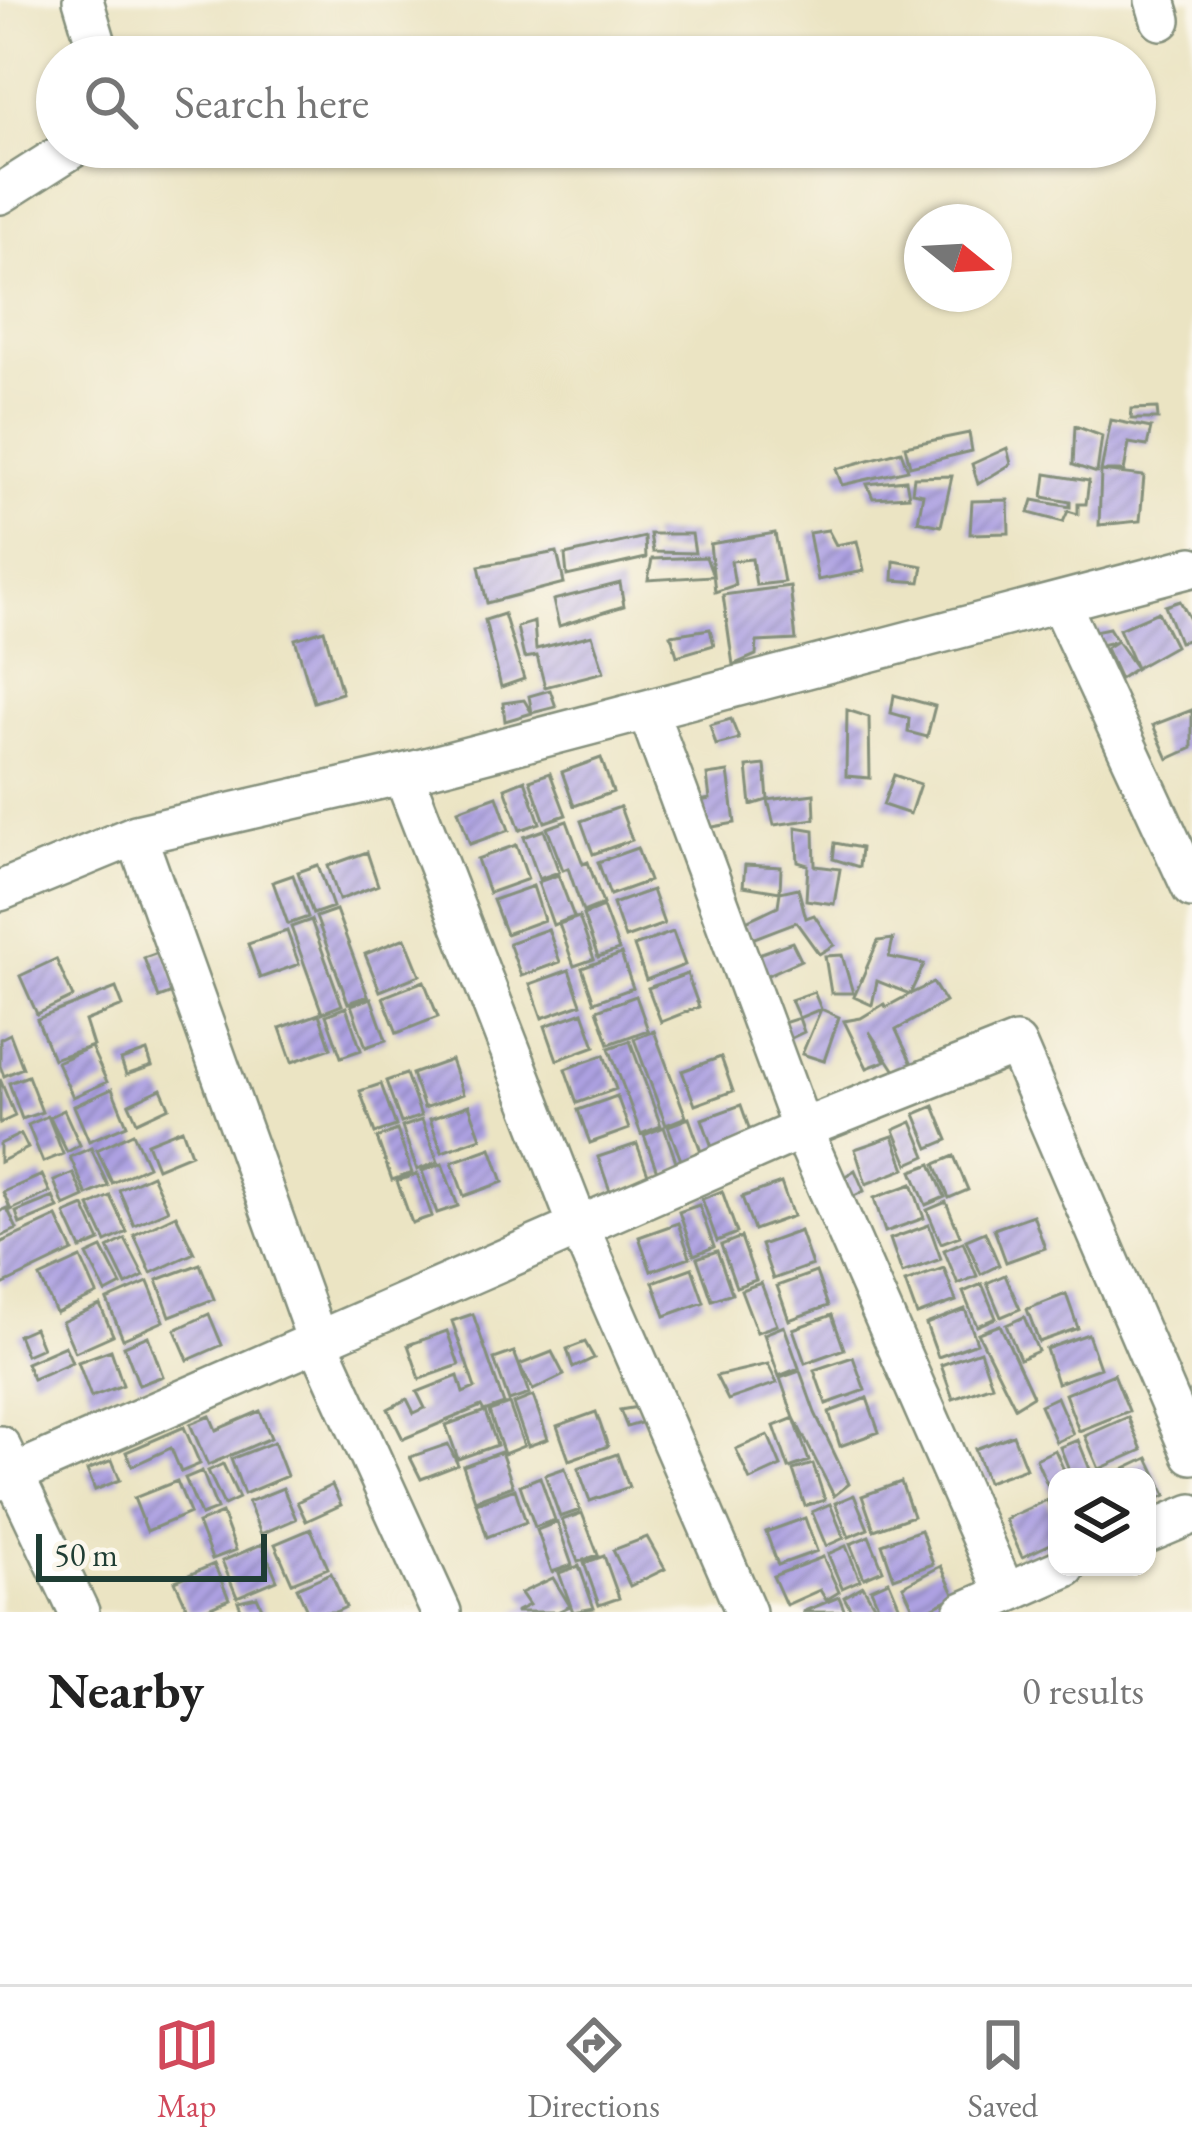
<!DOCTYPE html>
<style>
body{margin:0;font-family:"EB Garamond",serif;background:#f6f6f6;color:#222}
.controls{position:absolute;right:36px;bottom:36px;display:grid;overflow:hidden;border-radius:24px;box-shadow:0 3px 9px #0004}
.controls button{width:108px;height:108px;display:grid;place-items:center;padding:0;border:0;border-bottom:3px solid #e0e0e0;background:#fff;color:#222;font:60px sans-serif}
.compass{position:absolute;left:904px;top:204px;width:108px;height:108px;border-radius:50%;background:#fff;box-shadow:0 3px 9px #0004;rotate:108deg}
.scale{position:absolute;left:36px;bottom:30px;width:231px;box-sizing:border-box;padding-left:12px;border:6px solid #1f3d34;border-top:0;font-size:33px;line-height:42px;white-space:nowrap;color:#1f3d34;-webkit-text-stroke:9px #fbf7ec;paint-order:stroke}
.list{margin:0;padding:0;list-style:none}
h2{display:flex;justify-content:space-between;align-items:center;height:156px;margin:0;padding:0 48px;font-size:51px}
h2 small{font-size:39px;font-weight:400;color:#767676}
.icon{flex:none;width:66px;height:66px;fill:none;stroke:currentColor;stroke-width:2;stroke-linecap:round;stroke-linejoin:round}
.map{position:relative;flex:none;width:1192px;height:1612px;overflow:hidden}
.search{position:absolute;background:#fff;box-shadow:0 3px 9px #0004;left:36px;right:36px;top:36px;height:132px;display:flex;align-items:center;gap:30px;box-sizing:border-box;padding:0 42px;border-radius:66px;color:#767676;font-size:45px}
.sheet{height:372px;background:#fff}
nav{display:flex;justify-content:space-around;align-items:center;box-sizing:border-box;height:168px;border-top:3px solid #e0e0e0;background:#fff;font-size:33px;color:#767676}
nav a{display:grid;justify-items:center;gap:6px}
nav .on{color:#d1495b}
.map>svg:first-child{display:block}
.building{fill:url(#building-hatch)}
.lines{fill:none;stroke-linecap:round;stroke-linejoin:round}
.minor-casing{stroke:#85907c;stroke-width:44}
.minor{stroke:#fff;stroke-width:39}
</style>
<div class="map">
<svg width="1192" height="1612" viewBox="0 0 1192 1612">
<defs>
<pattern id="building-hatch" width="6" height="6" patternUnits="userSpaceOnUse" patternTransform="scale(3)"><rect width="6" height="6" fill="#ada1e2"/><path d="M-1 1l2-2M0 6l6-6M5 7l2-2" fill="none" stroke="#8c84b8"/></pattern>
</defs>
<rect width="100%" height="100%" fill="#fbf7ec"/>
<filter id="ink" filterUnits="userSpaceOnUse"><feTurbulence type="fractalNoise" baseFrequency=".00833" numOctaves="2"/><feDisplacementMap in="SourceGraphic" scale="24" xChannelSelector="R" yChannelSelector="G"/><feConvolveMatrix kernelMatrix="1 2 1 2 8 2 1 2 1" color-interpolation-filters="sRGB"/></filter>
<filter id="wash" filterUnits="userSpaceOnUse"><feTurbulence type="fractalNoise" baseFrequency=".004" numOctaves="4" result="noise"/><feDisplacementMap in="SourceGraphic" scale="48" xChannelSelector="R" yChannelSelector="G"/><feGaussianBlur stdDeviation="2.7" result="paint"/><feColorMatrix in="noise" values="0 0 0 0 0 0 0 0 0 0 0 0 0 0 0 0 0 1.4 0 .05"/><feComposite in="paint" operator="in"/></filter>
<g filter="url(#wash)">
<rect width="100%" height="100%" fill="#ebe4c3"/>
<g id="blocks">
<path class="building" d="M1157 408 1158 419H1131L1132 409Z
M1111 420 1151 428 1147 446 1129 443 1124 471H1101Z
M1075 426 1102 436 1097 473 1073 465Z
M969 433 972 451 910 466 905 446Z
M1007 448 1011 464 978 484 972 464Z
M901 451 908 470 842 485 836 469Z
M1101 471 1144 476 1140 521 1099 525Z
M1046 474 1089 481 1086 504H1078V514L1068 511 1063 522 1029 513 1033 500 1070 507V502L1043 497Z
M952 476 941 526 918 521 923 494 912 492 914 477Z
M906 480 909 496 873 498 867 484Z
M1008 500 1009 533 970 534 972 501Z
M828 530 836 545 857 541 864 571 818 580 809 533Z
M775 533 784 582 756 585 752 559 731 561 735 585 715 592 710 544Z
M650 534H692L695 553 653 552Z
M645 537 646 558 567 576 565 555Z
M557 552 564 583 487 603 479 566Z
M706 557 713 576 648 580 652 559Z
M894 561 923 566 920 582 893 580Z
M620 583 624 606 559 626 553 600Z
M790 586 796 640 757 642 756 655 733 665 723 595Z
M1180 601 1192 623V639L1179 642 1165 606Z
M1158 612 1175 646 1136 668 1119 629Z
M504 614 524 679 501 687 485 620Z
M534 622 536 649 592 635 604 672 545 687 537 656 524 658 517 627Z
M1109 628 1117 641 1101 645 1094 631Z
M710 629 714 645 677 656 671 635Z
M324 630 342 693 314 702 295 639Z
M1117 641 1136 668 1120 679 1106 648Z
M550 690 556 707 532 713 529 696Z
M894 695 935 706 927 737 908 732 909 718 891 713Z
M524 700 532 713 505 721 503 703Z
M847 710 869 717 870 778 846 776Z
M1192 710V748L1168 759 1153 725Z
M731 719 739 739 716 745 710 725Z
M601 758 613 792 574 806 562 772Z
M765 765 768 800 751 805 747 767Z
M728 772 735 823 707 828 700 801 710 799 707 775Z
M550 773 566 815 545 822 530 780Z
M894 775 920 784 910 814 883 805Z
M525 780 540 823 520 830 505 788Z
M814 794 815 819 774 825 768 800Z
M497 796 509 830 470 844 458 810Z
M620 807 632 840 593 854 581 821Z
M567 821 583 864 588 862 603 904 583 912 568 868 563 870 547 828Z
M796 827 814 830 815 866 840 869 834 904 806 900 808 865 798 862Z
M544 830 559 872 539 879 524 837Z
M835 843 861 848 859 867 833 859Z
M516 845 528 879 489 893 477 859Z
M637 848 649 881 610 895 598 862Z
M367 852 378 885 339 900 328 866Z
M318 865 333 907 313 914 298 872Z
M745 865 781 867 780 892 743 886Z
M293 875 308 917 288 924 273 882Z
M558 875 574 917 553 925 538 882Z
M533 886 544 920 506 934 493 900Z
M798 888 806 918 814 915 834 945 819 954 796 922 752 939 742 923 778 906 780 892Z
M652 890 664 924 625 938 613 904Z
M603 907 619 950 598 957 583 915Z
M336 910 368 996 348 1003 316 917Z
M579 917 594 959 574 966 559 924Z
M311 920 342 1005 322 1013 291 927Z
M548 929 560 962 521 976 509 943Z
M287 931 299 964 260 978 248 944Z
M673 932 685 965 646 980 634 946Z
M405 938 420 975 380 991 365 954Z
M893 939 889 957 924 964 910 994 933 983 945 1002 896 1030 914 1068 899 1077 869 1031 885 1061 867 1068 844 1021 861 1018 884 1004 886 1007 910 994 877 981 872 1005 854 997 878 941Z
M792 942 801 960 759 979 750 957Z
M166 950 180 990 159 998 144 958Z
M621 954 633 988 594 1002 582 968Z
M842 955 853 993H831L825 956Z
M56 959 73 997 37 1014 20 976Z
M569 970 581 1004 542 1018 530 984Z
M687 974 699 1007 661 1022 648 988Z
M424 981 438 1017 397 1033 383 997Z
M116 988 123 1006 85 1021 93 1046 53 1059 37 1019Z
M814 992 821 1009 799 1018 791 1000Z
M636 996 648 1030 609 1044 597 1010Z
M371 998 386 1040 366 1047 351 1005Z
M346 1007 361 1050 341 1057 326 1015Z
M821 1009 839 1017 824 1061 802 1054Z
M583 1012 595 1046 557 1060 545 1026Z
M319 1014 331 1048 292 1062 280 1028Z
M799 1018 804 1032 785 1041 777 1025Z
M654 1031 686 1117 666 1125 634 1039Z
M10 1034 23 1068 4 1076 0 1066V1039Z
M630 1041 661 1126 641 1134 609 1048Z
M91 1047 107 1082 73 1097 57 1062Z
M147 1051 152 1066 126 1075 121 1060Z
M604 1055 616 1089 577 1103 565 1069Z
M721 1057 733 1091 695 1105 682 1071Z
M451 1060 463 1094 424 1108 412 1074Z
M406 1074 421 1116 401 1123 386 1081Z
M28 1076 42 1112 22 1119 9 1083Z
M0 1079 15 1116 0 1123Z
M381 1084 396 1126 375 1133 360 1091Z
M112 1089 127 1125 89 1141 74 1106Z
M161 1089 169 1107 137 1122 129 1104Z
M617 1096 629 1129 590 1143 578 1110Z
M469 1105 481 1138 442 1152 430 1119Z
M741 1105 753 1139 714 1153 702 1119Z
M934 1106 948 1140 929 1148 915 1114Z
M64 1110 80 1145 67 1152 50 1117Z
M48 1116 63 1154 43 1162 28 1125Z
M689 1118 704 1160 684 1168 668 1126Z
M422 1120 438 1162 417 1170 402 1127Z
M912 1122 926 1156 908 1164 894 1130Z
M664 1127 679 1170 659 1177 644 1135Z
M182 1129 191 1154 157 1168 147 1143Z
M397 1130 412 1173 392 1180 377 1138Z
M133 1133 148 1166 112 1183 97 1150Z
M21 1134 28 1148 0 1162V1144Z
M893 1136 905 1169 866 1184 855 1149Z
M637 1144 649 1177 610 1191 598 1157Z
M91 1148 108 1186 87 1195 70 1157Z
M491 1148 503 1182 464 1196 452 1162Z
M954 1156 968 1190 949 1198 935 1164Z
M442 1164 458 1206 437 1213 422 1171Z
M931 1164 945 1197 926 1205 912 1171Z
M855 1170 864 1191 850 1198 842 1178Z
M73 1173 84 1197 64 1206 54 1181Z
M417 1174 432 1216 412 1223 397 1181Z
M42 1175 50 1192 11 1210 3 1192Z
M152 1175 168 1210 134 1225 119 1190Z
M781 1183 793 1216 754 1230 742 1197Z
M912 1184 924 1218 885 1232 874 1198Z
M722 1191 737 1233 717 1241 702 1199Z
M110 1196 127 1232 106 1242 89 1206Z
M53 1197 58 1208 20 1224 16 1212Z
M946 1202 960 1236 941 1243 927 1210Z
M699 1205 714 1247 694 1255 679 1212Z
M84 1206 100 1241 81 1249 65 1214Z
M7 1208 17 1229 0 1237V1211Z
M176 1215 194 1253 151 1273 134 1235Z
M1033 1215 1045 1248 1006 1262 994 1229Z
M57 1217 73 1251 2 1285 0 1243Z
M678 1223 690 1257 651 1271 639 1237Z
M929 1225 941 1259 902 1273 890 1239Z
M800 1231 812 1265 773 1279 761 1245Z
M985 1232 999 1265 981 1274 966 1240Z
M741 1237 756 1280 736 1287 721 1245Z
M125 1239 144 1276 126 1285 108 1248Z
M963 1242 977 1276 958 1284 944 1250Z
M102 1248 121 1285 106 1293 87 1255Z
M717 1251 732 1293 712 1300 697 1258Z
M81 1258 97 1294 56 1313 40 1277Z
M200 1264 214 1299 170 1316 157 1280Z
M692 1268 704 1302 665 1316 653 1282Z
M944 1268 956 1301 917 1315 905 1282Z
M816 1272 828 1306 789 1320 777 1286Z
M1005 1275 1020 1309 1001 1317 987 1283Z
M148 1282 164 1321 123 1339 107 1300Z
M761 1283 777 1325 757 1332 741 1290Z
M982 1284 996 1318 977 1326 963 1292Z
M1066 1294 1078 1328 1039 1342 1027 1309Z
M100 1305 113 1335 75 1352 62 1322Z
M965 1309 977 1343 938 1357 926 1324Z
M209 1314 222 1345 188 1360 175 1330Z
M473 1314 504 1404 484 1411 481 1406 403 1439 388 1409 407 1399 414 1413 425 1408 417 1392 458 1376 463 1393 475 1388 452 1321Z
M832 1315 844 1349 805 1363 793 1329Z
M1024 1317 1038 1351 1020 1359 1006 1325Z
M1000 1325 1033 1396 1015 1407 978 1333Z
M784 1326 799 1368 779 1376 764 1334Z
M34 1328 42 1348 26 1355 18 1335Z
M447 1331 459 1365 420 1379 408 1345Z
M1088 1334 1100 1368 1057 1383 1046 1349Z
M148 1336 163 1376 139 1385 124 1346Z
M585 1342 594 1358 573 1368 567 1349Z
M65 1346 72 1362 33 1379 26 1363Z
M111 1350 123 1385 91 1397 78 1362Z
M980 1351 992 1385 953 1399 941 1365Z
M514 1352 519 1365 552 1352 564 1375 533 1390 519 1365 529 1394 509 1401 494 1359Z
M853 1357 865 1390 826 1404 814 1370Z
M768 1364 777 1383 728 1400 716 1376Z
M800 1371 815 1413 849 1484 834 1496 794 1418 780 1378Z
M1114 1374 1129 1411 1079 1431 1065 1394Z
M533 1396 548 1439 528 1446 513 1404Z
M1057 1397 1073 1434 1056 1442 1040 1405Z
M867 1398 879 1432 840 1446 829 1412Z
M509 1404 524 1446 504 1454 489 1411Z
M638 1407 644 1422 627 1427 620 1410Z
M260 1411 271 1438 208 1465 190 1424 210 1416 216 1430Z
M485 1411 497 1445 458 1459 446 1425Z
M596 1412 608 1446 569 1460 557 1426Z
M1128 1417 1142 1450 1099 1469 1085 1436Z
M794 1418 809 1461 789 1468 774 1426Z
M184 1427 200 1464 181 1472 171 1448 132 1466 126 1452Z
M768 1435 781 1466 750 1480 736 1449Z
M1013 1435 1026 1468 987 1482 975 1449Z
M1078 1440 1091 1472 1072 1477 1060 1447Z
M274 1442 287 1476 244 1494 231 1459Z
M448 1444 458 1465 421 1479 410 1457Z
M1055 1450 1067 1477H1057V1490L1051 1493 1036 1459Z
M501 1452 513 1486 475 1500 463 1466Z
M617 1454 629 1487 590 1501 578 1468Z
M1148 1458 1166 1495 1147 1504V1477H1108Z
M112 1460 120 1480 95 1490 87 1470Z
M223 1464 239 1498 224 1505 208 1471Z
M813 1464 825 1500 805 1506 793 1470Z
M565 1468 580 1510 560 1517 545 1475Z
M202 1471 217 1509 201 1515 185 1478Z
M540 1477 555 1520 535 1527 520 1485Z
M177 1481 190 1513 147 1531 134 1498Z
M901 1482 913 1516 874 1530 862 1496Z
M332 1485 341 1505 306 1521 297 1502Z
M283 1488 296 1519 261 1534 248 1502Z
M515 1489 526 1522 487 1537 476 1503Z
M854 1495 868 1529 849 1537 835 1503Z
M1047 1500 1057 1522V1541L1022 1557 1005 1519Z
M830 1504 844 1538 826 1546 812 1512Z
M222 1513 236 1550 212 1559 198 1523Z
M582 1513 598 1555 578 1562 562 1520Z
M805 1518 817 1551 778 1565 766 1532Z
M557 1522 572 1565 552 1572 537 1530Z
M311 1529 328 1568 292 1583 275 1544Z
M921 1530 933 1564 894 1578 882 1544Z
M869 1536 883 1570 864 1578 850 1544Z
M647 1537 665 1569 630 1586 613 1550Z
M262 1544 277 1580 237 1597 222 1561Z
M846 1546 860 1580 842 1588 828 1554Z
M604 1556 619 1598 599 1605 584 1563Z
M823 1557 839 1592 826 1600 820 1590 786 1605 773 1576Z
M214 1564 229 1599 199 1612H189L175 1581Z
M579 1566 594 1608 573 1612 559 1573Z
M941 1566 955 1596 923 1612H915L903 1586Z
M331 1573 346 1607 335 1612H308L297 1588Z
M553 1578 570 1606 557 1612H515L529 1605 521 1593Z
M889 1581 902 1612H881L871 1589Z
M863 1586 878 1612H852L844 1597Z
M257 1597 264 1612H242L238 1601Z
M839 1597 845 1612H802Z"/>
</g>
</g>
<g filter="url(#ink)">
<use href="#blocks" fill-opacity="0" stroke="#85907c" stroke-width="3"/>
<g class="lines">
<defs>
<path id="minor" d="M83 0 100 57
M1155 0 1161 20
M0 194 74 147
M1060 603 1192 888
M648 712 802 1129 1005 1592
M403 774 579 1227 746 1612
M136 835 403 774 1192 567
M0 891 136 835 317 1340 441 1612
M0 1446 79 1612
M0 1480 802 1129 1016 1044 1192 1454
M1147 1533 1192 1514
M964 1612 1066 1567"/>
</defs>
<use href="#minor" class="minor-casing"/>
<use href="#minor" class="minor"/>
</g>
</g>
</svg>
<div class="controls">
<button><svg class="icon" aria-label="layers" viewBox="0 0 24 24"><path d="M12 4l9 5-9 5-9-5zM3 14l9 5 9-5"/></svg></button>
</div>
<svg class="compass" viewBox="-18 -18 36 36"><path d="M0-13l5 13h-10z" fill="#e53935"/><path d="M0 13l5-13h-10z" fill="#767676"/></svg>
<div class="scale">50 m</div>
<div class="search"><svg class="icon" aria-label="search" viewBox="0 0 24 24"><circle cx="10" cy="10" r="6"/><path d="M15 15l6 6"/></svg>Search here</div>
</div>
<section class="sheet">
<h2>Nearby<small>0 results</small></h2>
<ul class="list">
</ul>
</section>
<nav>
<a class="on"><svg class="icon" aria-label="map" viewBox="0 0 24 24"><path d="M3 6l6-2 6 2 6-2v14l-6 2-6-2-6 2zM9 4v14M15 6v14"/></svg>Map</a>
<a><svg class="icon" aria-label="directions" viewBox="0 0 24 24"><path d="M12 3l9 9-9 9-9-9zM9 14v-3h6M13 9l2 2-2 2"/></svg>Directions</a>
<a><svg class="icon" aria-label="saved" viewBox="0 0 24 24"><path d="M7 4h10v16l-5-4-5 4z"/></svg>Saved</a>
</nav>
